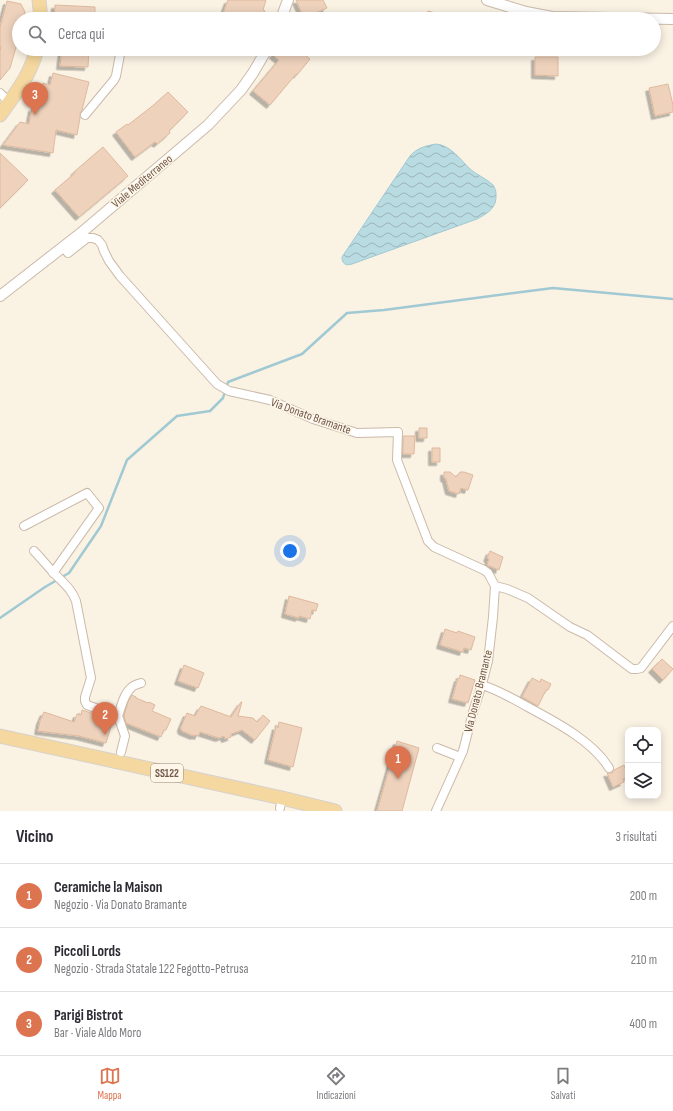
<!DOCTYPE html>
<html lang="it">
<meta charset="utf-8">
<style>
body{margin:0;font-family:"Sofia Sans Condensed",sans-serif;background:#f7f7f7;color:#2b2b33}
.controls{position:absolute;right:12px;bottom:12px;display:grid;overflow:hidden;border-radius:8px;box-shadow:0 2px 10px #0003}
.controls button{width:36px;height:36px;display:grid;place-items:center;padding:0;border:0;border-bottom:1px solid #e1e1e2;background:#fff;color:#2b2b33;font:20px sans-serif}
.you{position:absolute;left:290px;top:551px;width:14px;height:14px;margin:-10px;border:3px solid #fff;border-radius:50%;background:#1a73e8;box-shadow:0 0 0 6px #1a73e833}
.badge{display:grid;place-items:center;width:26px;height:26px;border-radius:50%;background:#dc7450;color:#fff;font-size:13px;font-weight:700}
.pin{position:absolute;translate:-50% -33px;filter:drop-shadow(0 1px 2px #0008)}
.pin::after{content:'';position:absolute;top:21px;width:14px;height:12px;background:inherit;clip-path:polygon(0 0,100% 0,50% 100%)}
.list{margin:0;padding:0;list-style:none}
h2{display:flex;justify-content:space-between;align-items:center;height:52px;margin:0;padding:0 16px;font-size:17px}
h2 small{font-size:13px;font-weight:400;color:#7c7c81}
.list li{display:grid;grid-template-columns:26px 1fr auto;gap:12px;align-items:center;box-sizing:border-box;height:64px;padding:0 16px;border-top:1px solid #e1e1e2}
.list b{display:block;font-size:15px;white-space:nowrap}
.list p{margin:0;font-size:13px;white-space:nowrap;color:#7c7c81}
.list em{font-size:13px;font-style:normal;color:#7c7c81}
.icon{flex:none;width:22px;height:22px;fill:none;stroke:currentColor;stroke-width:2;stroke-linecap:round;stroke-linejoin:round}
.map{position:relative;flex:none;width:673px;height:811px;overflow:hidden}
.search{position:absolute;background:#fff;box-shadow:0 2px 10px #0003;left:12px;right:12px;top:12px;height:44px;display:flex;align-items:center;gap:10px;box-sizing:border-box;padding:0 14px;border-radius:22px;color:#7c7c81;font-size:15px}
.sheet{height:244px;background:#fff}
nav{display:flex;justify-content:space-around;align-items:center;box-sizing:border-box;height:56px;border-top:1px solid #e1e1e2;background:#fff;font-size:11px;color:#7c7c81}
nav a{display:grid;justify-items:center;gap:2px}
nav .on{color:#dc7450}
.map>svg:first-child{display:block}
.water{fill:url(#water-waves);stroke:#a0c9d3}
.lines{fill:none;stroke-linecap:round;stroke-linejoin:round}
.stream{stroke:#a0c9d3;stroke-width:2.5}
.building{fill:#eed2bc;stroke:#dfb99e;filter:url(#shadow)}
.minor-casing{stroke:#cabaaa;stroke-width:10}
.tertiary-casing{stroke:#cabaaa;stroke-width:12}
.primary-casing{stroke:#d7d1cd;stroke-width:15}
.minor{stroke:#fff;stroke-width:8}
.tertiary{stroke:#fff;stroke-width:10}
.primary{stroke:#f5d89f;stroke-width:13}
.labels{text-anchor:middle;stroke-width:3;stroke-linejoin:round;paint-order:stroke}
.shield{fill:#fef6e8;stroke:#9b887a;stroke-width:1}
.shield-label{font-size:11px;font-weight:bold;fill:#70594b}
.street-label{font-size:12px;fill:#70594b;stroke:#fef6e8}
</style>
<div class="map">
<svg width="673" height="811" viewBox="0 0 673 811">
<defs>
<pattern id="water-waves" width="16" height="10" patternUnits="userSpaceOnUse"><rect width="16" height="10" fill="#b9dbe2"/><path d="M0 5q4-4 8 0t8 0" fill="none" stroke="#9bb5b9"/></pattern>
<filter id="shadow"><feDropShadow dx="-3.5" dy="3.5" stdDeviation="0" flood-color="#0004"/></filter>
</defs>
<rect width="100%" height="100%" fill="#faf2e3"/>
<path class="water" d="M436 144C450 145 460 159 470 169 477 175 487 179 493 185 495 188 496 191 496 194 497 208 488 213 477 219L352 264C346 266 342 264 342 257L410 156C417 148 425 146 436 144Z"/>
<g class="lines">
<path class="stream" d="M0 618 45 587 69 573 101 526 127 460 177 416 210 411 223 398 228 382 302 354 347 313 384 310 553 288 673 299"/>
</g>
<path class="building" d="M228 0H266L263 10 265 11 261 19H221Z
M296 0H323L327 8 304 18Z
M7 1 21 4 25 12 23 19H19V37L10 68 0 80V51L1 47 0 46V27Z
M55 5 95 7V19H54Z
M428 11 450 17 449 19H425Z
M62 49H89L88 67 60 66Z
M278 49H298L310 59 297 75 296 74 270 105 253 91 279 60 273 55Z
M535 57H558V76L535 75Z
M53 73 89 82 82 110 80 114V118L77 135 56 130 53 153 3 145 20 122 29 124 32 108H37L43 83 50 85Z
M668 84 673 105V112L655 116 649 88Z
M168 92 188 112 169 131 170 133 157 144 155 142 135 157 116 132 127 124 128 125 155 104Z
M103 147 128 176 79 217 55 190 75 173 74 172Z
M0 153 28 180 0 208Z
M419 428H427V438H419Z
M403 436H415L414 454H403Z
M432 448H440V462H432Z
M444 472H450L456 477 460 472H464L473 475 468 490 461 488 459 494 449 491 446 479 444 478Z
M490 551 503 557 499 570 487 565 489 559 487 558Z
M289 596 318 604 316 611 312 610 310 619 299 616V618L285 614Z
M445 629 457 633 458 631 475 637 471 650 464 648 463 652 440 645Z
M662 659 673 669 663 680 652 669Z
M184 665 204 673 198 688 178 681Z
M460 675 475 680 468 703 452 699 458 678 459 679Z
M532 678 540 682 541 679 551 684 548 690H546L538 706 522 697Z
M132 695 136 697V698L148 703 149 702 155 705 152 711 171 719 166 730H164L161 737 126 723 124 716 128 702Z
M241 702H242L238 716 253 718 257 722 263 715 270 721 255 740 242 730 231 734V737L225 739 224 736 219 738 200 732 198 736 194 735V736L182 731 181 729V727L187 713 195 716 201 706 231 717Z
M82 710 113 720 106 743 79 736 38 731 40 721 44 712 74 722 77 714 81 715Z
M279 722 302 728 293 767 268 760 276 726 278 728Z
M397 741 419 748 402 811H377Z
M624 765 628 774V777L623 779 624 782 613 787 607 773H612L614 770Z"/>
<g class="lines">
<defs>
<path id="minor" d="M0 93 9 102
M85 115 114 80 116 76 121 49
M63 247 68 253 87 238H93L98 240 102 245 104 251 109 261 120 276 217 384 229 391 270 400 313 419 357 433 398 432 397 460 428 541 434 547 484 570 488 573 495 586 493 617 488 661 482 684 473 712 463 751 436 811
M24 526 87 493 99 508 53 573
M34 551C41 558 47 566 54 573 63 583 71 588 76 601L91 678 85 697V701L87 705 118 716 125 736 121 752
M495 586 507 589 528 598 570 627 587 635 632 669H637L641 668 673 626
M482 685C498 690 512 698 526 706 554 721 593 741 609 768
M118 716C121 707 124 693 132 687 134 685 138 684 141 683
M437 748 460 757
M280 808 282 798"/>
<path id="tertiary" d="M487 0 526 12 552 17 673 19
M281 19 288 0
M0 296 81 233 208 125 241 90 253 73 267 49"/>
<path id="primary" d="M39 0 41 19
M0 115C16 93 30 76 37 49
M0 736 282 798 335 811"/>
</defs>
<use href="#minor" class="minor-casing"/>
<use href="#tertiary" class="tertiary-casing"/>
<use href="#primary" class="primary-casing"/>
<use href="#minor" class="minor"/>
<use href="#tertiary" class="tertiary"/>
<use href="#primary" class="primary"/>
</g>
<g class="labels">
<rect class="shield" x="151" y="764" width="32" height="18" rx="3"/>
<g class="shield-label">
<text x="167" y="777">SS122</text>
</g>
<g class="street-label">
<text transform="translate(142 181) rotate(-40)" y="4">Viale Mediterraneo</text>
<text transform="translate(311 416) rotate(20)" y="4">Via Donato Bramante</text>
<text transform="translate(478 691) rotate(-76)" y="4">Via Donato Bramante</text>
</g>
</g>
</svg>
<div class="controls">
<button><svg class="icon" aria-label="locate" viewBox="0 0 24 24"><circle cx="12" cy="12" r="6"/><path d="M12 2v4M12 18v4M2 12h4M18 12h4"/></svg></button>
<button><svg class="icon" aria-label="layers" viewBox="0 0 24 24"><path d="M12 4l9 5-9 5-9-5zM3 14l9 5 9-5"/></svg></button>
</div>
<div class="you"></div>
<div class="pin badge" style="left:398px;top:779px">1</div>
<div class="pin badge" style="left:105px;top:735px">2</div>
<div class="pin badge" style="left:35px;top:115px">3</div>
<div class="search"><svg class="icon" aria-label="search" viewBox="0 0 24 24"><circle cx="10" cy="10" r="6"/><path d="M15 15l6 6"/></svg>Cerca qui</div>
</div>
<section class="sheet">
<h2>Vicino<small>3 risultati</small></h2>
<ul class="list">
<li><span class="badge">1</span><div><b>Ceramiche la Maison</b><p>Negozio · Via Donato Bramante</p></div><em>200 m</em></li>
<li><span class="badge">2</span><div><b>Piccoli Lords</b><p>Negozio · Strada Statale 122 Fegotto-Petrusa</p></div><em>210 m</em></li>
<li><span class="badge">3</span><div><b>Parigi Bistrot</b><p>Bar · Viale Aldo Moro</p></div><em>400 m</em></li>
</ul>
</section>
<nav>
<a class="on"><svg class="icon" aria-label="map" viewBox="0 0 24 24"><path d="M3 6l6-2 6 2 6-2v14l-6 2-6-2-6 2zM9 4v14M15 6v14"/></svg>Mappa</a>
<a><svg class="icon" aria-label="directions" viewBox="0 0 24 24"><path d="M12 3l9 9-9 9-9-9zM9 14v-3h6M13 9l2 2-2 2"/></svg>Indicazioni</a>
<a><svg class="icon" aria-label="saved" viewBox="0 0 24 24"><path d="M7 4h10v16l-5-4-5 4z"/></svg>Salvati</a>
</nav>
